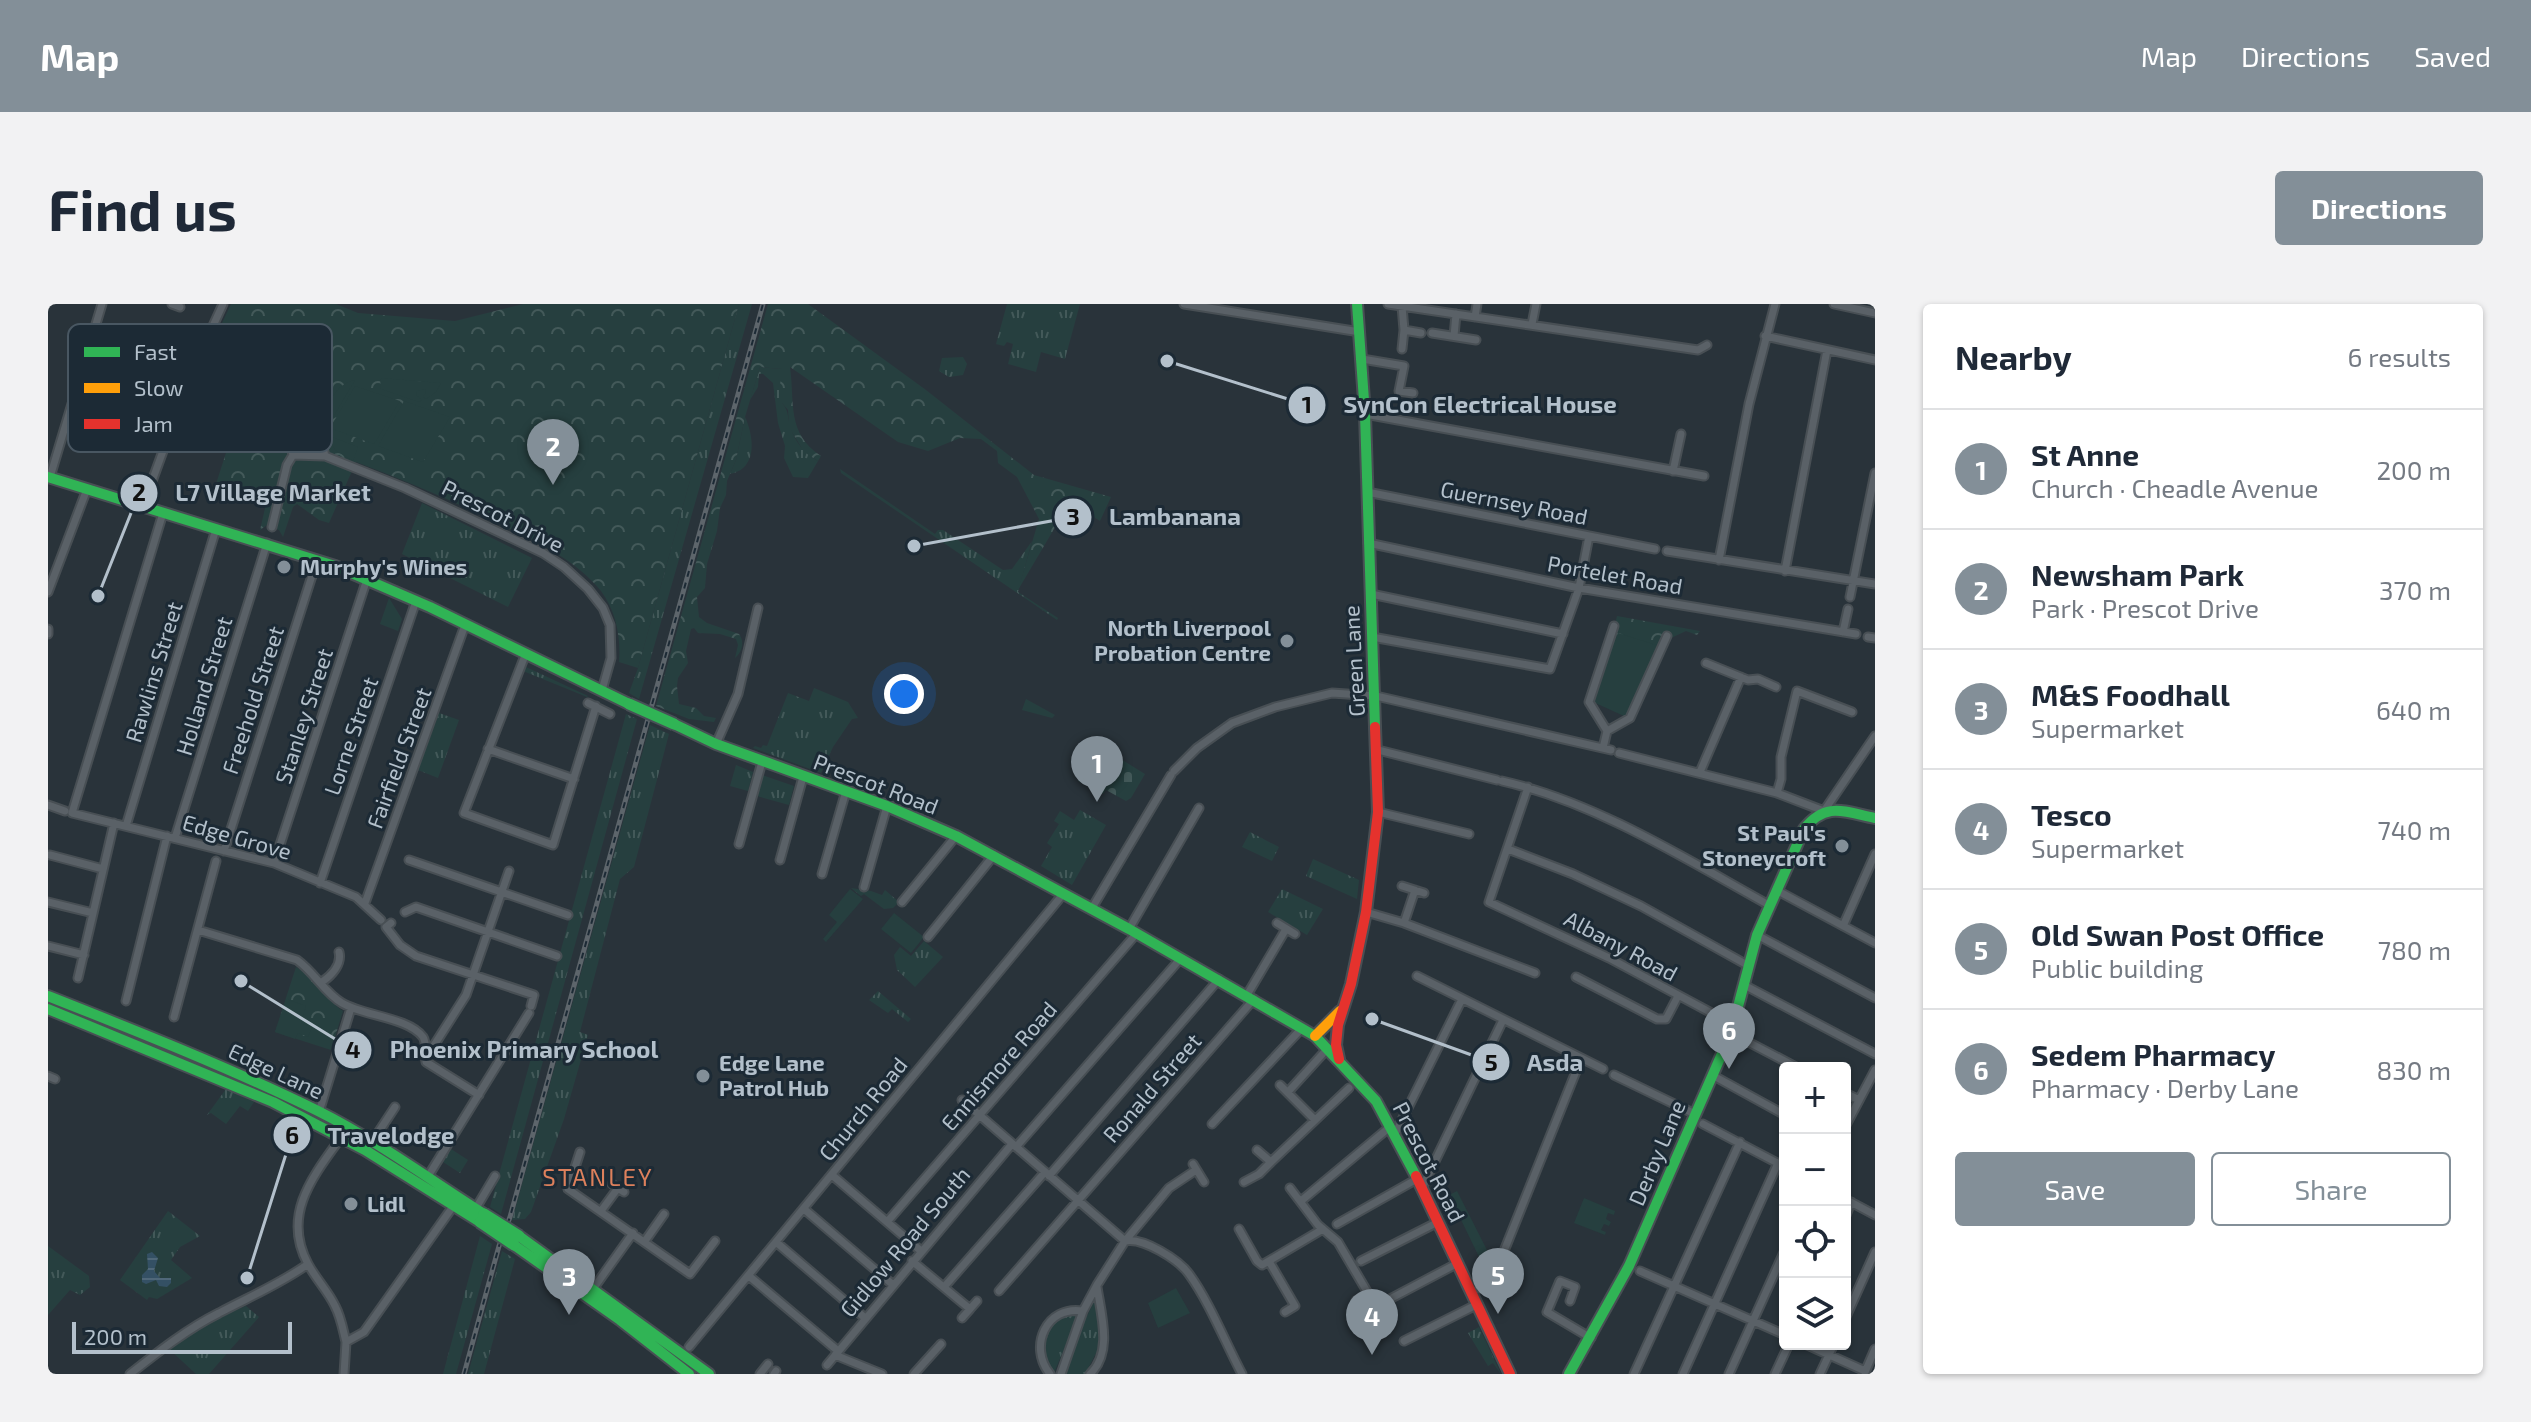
<!DOCTYPE html>
<meta charset="utf-8">
<style>
body{margin:0;font-family:"Exo 2",sans-serif;background:#f2f2f3;color:#1f2937}
.controls{position:absolute;right:24px;bottom:24px;display:grid;overflow:hidden;border-radius:8px;box-shadow:0 2px 6px #0004}
.controls button{width:72px;height:72px;display:grid;place-items:center;padding:0;border:0;border-bottom:2px solid #e0e1e3;background:#fff;color:#1f2937;font:40px sans-serif}
.scale{position:absolute;left:24px;bottom:20px;width:220px;box-sizing:border-box;padding-left:8px;border:4px solid #b3c0cb;border-top:0;font-size:22px;line-height:28px;white-space:nowrap;color:#b3c0cb;-webkit-text-stroke:6px #1c2a35;paint-order:stroke}
.you{position:absolute;left:856px;top:390px;width:28px;height:28px;margin:-20px;border:6px solid #fff;border-radius:50%;background:#1a73e8;box-shadow:0 0 0 12px #1a73e833}
.badge{display:grid;place-items:center;width:52px;height:52px;border-radius:50%;background:#838f98;color:#fff;font-size:26px;font-weight:700}
.pin{position:absolute;translate:-50% -66px;filter:drop-shadow(0 2px 4px #0008)}
.pin::after{content:'';position:absolute;top:42px;width:28px;height:24px;background:inherit;clip-path:polygon(0 0,100% 0,50% 100%)}
.list{margin:0;padding:0;list-style:none}
h2{display:flex;justify-content:space-between;align-items:center;height:104px;margin:0;padding:0 32px;font-size:34px}
h2 small{font-size:26px;font-weight:400;color:#747a83}
.list li{display:grid;grid-template-columns:52px 1fr auto;gap:24px;align-items:center;box-sizing:border-box;height:120px;padding:0 32px;border-top:2px solid #e0e1e3}
.list b{display:block;font-size:30px;white-space:nowrap}
.list p{margin:0;font-size:26px;white-space:nowrap;color:#747a83}
.list em{font-size:26px;font-style:normal;color:#747a83}
.actions{display:flex;gap:16px;padding:24px 32px}
.actions a{flex:1;padding:18px 0;border:2px solid #838f98;border-radius:8px;text-align:center;font-size:28px;color:#838f98}
.actions .main{background:#838f98;color:#fff}
.icon{flex:none;width:44px;height:44px;fill:none;stroke:currentColor;stroke-width:2;stroke-linecap:round;stroke-linejoin:round}
.map{position:relative;flex:none;width:1827px;height:1070px;overflow:hidden;border-radius:8px}
header{display:flex;align-items:center;gap:48px;box-sizing:border-box;height:112px;padding:0 40px;background:#838f98;color:#fff}
header strong{font-size:38px}
nav{display:flex;gap:44px;margin-inline-start:auto;font-size:28px}
.intro{display:flex;align-items:center;justify-content:space-between;box-sizing:border-box;height:192px;padding:0 48px}
h1{margin:0;font-size:56px}
.button{padding:20px 36px;border-radius:8px;background:#838f98;color:#fff;font-size:28px;font-weight:700}
main{display:flex;gap:48px;padding:0 48px}
aside{flex:1;background:#fff;border-radius:8px;box-shadow:0 2px 6px #0004}
.map>svg:first-child{display:block}
.grass{fill:url(#grass-tufts)}
.forest{fill:url(#forest-crowns)}
.cemetery{fill:url(#cemetery-stones)}
.garden{fill:#263f3f}
.water{fill:url(#water-rules)}
.lines{fill:none;stroke-linecap:round;stroke-linejoin:round}
.street-casing{stroke:#484f54;stroke-width:11}
.fast-casing{stroke:#484f54;stroke-width:14}
.slow-casing{stroke:#484f54;stroke-width:14}
.jam-casing{stroke:#484f54;stroke-width:14}
.street{stroke:#5a6167;stroke-width:7}
.fast{stroke:#30b455;stroke-width:10}
.slow{stroke:#ff9f0a;stroke-width:10}
.jam{stroke:#e5322d;stroke-width:10}
.rail-casing{stroke:#5d656b;stroke-width:5}
.rail{stroke:#1c2a35;stroke-width:2;stroke-dasharray:6;stroke-linecap:butt}
.fast-bridge-casing{stroke:#475056;stroke-width:15;stroke-linecap:butt}
.fast-bridge{stroke:#30b455;stroke-width:11}
.poi-dot{fill:#838f98;stroke:#1c2a35;stroke-width:3}
.labels{text-anchor:middle;stroke-width:6;stroke-linejoin:round;paint-order:stroke}
.street-label{font-size:22px;fill:#b3c0cb;stroke:#1c2a35}
.poi-label{font-size:22px;font-weight:bold;fill:#b3c0cb;stroke:#1c2a35;text-anchor:start}
.neighbourhood-label{font-size:24px;letter-spacing:2px;fill:#dd805c;stroke:#1c2a35}
.key{fill:#1c2a35;stroke:#495762;stroke-width:2}
.key-label{font-size:22px;fill:#b3c0cb}
.leader{fill:none;stroke:#b3c0cb;stroke-width:3}
.callout-dot{fill:#b3c0cb;stroke:#1c2a35;stroke-width:3}
.mark-label{font-size:24px;text-anchor:middle;font-weight:bold;fill:#111}
.callout-label{font-size:24px;text-anchor:middle;font-weight:bold;fill:#b3c0cb;stroke:#1c2a35;stroke-width:6;stroke-linejoin:round;paint-order:stroke}
</style>
<header>
<strong>Map</strong>
<nav><a>Map</a><a>Directions</a><a>Saved</a></nav>
</header>
<div class="intro"><h1>Find us</h1><a class="button">Directions</a></div>
<main>
<div class="map">
<svg width="1827" height="1070" viewBox="0 0 1827 1070">
<defs>
<pattern id="grass-tufts" width="24" height="20" patternUnits="userSpaceOnUse" patternTransform="scale(2)"><rect width="24" height="20" fill="#263f3f"/><path d="M3 7l-1-3M5 7V3M7 7l1-3M15 17l-1-3M17 17v-4M19 17l1-3" fill="none" stroke="#435959"/></pattern>
<pattern id="forest-crowns" width="20" height="18" patternUnits="userSpaceOnUse" patternTransform="scale(2)"><rect width="20" height="18" fill="#263f3f"/><path d="M2 6a3 3 0 1 1 6 0M12 15a3 3 0 1 1 6 0" fill="none" stroke="#435959"/></pattern>
<pattern id="cemetery-stones" width="16" height="16" patternUnits="userSpaceOnUse" patternTransform="scale(2)"><rect width="16" height="16" fill="#263f3f"/><path d="M2 7V4a2 2 0 0 1 4 0v3zM10 15v-3a2 2 0 0 1 4 0v3z" fill="#435959"/></pattern>
<pattern id="water-rules" width="6" height="5" patternUnits="userSpaceOnUse" patternTransform="scale(2)"><rect width="6" height="5" fill="#345064"/><path d="M0 2.5h6" fill="none" stroke="#4f6779"/></pattern>
</defs>
<rect width="100%" height="100%" fill="#29333a"/>
<path class="grass" d="M691 0H704L591 395 581 389 590 364Z
M959 0H1032L1017 55 993 48 988 68 960 60 965 40 959 38 956 42 948 40Z
M915 53 919 60 915 71 901 73 891 67 894 54Z
M712 63 734 65V99C742 108 739 115 743 125 748 139 757 150 770 157L760 174 745 173 736 154 737 142 730 119 725 79 715 70H711L710 83 702 96Z
M697 113C706 132 710 165 682 170L688 156Z
M792 165 887 230 890 226H895L955 266 964 265 984 237 970 288 1010 314 1009 316 793 169Z
M374 199 484 254 460 303 354 250Z
M341 294 354 315 350 327 332 320Z
M478 363 540 392 539 393 475 367Z
M766 384 800 398 810 414 804 415 785 443 773 469 705 444 707 442 713 444 715 441 719 442 740 389 761 397Z
M978 395 1007 411 1004 414 974 406Z
M391 409 411 416 390 474 370 466Z
M578 410 589 415 453 910 442 903Z
M602 421 621 430 586 563 572 575 532 728 540 731 516 815 483 908 477 915 464 916Z
M688 461 705 468 700 487 682 482Z
M714 471 746 482 741 501 709 492Z
M1032 506 1058 521 1024 581 993 562 1004 543 999 539 1011 520 1006 517 1012 507 1026 516Z
M1202 528 1231 543 1224 557 1194 543Z
M1265 555 1311 576 1309 595 1258 572Z
M803 584 823 587 834 591 837 586 851 598 845 604 836 605 816 590 813 592Z
M1234 585 1275 605 1259 631 1220 608Z
M876 637 895 653 867 683 849 666 846 651 852 643 863 652Z
M830 687 863 715 860 718 844 705 840 709 821 696Z
M178 785 206 798 200 807 192 802 178 820 163 809 159 811Z
M403 845 420 856 412 869 395 858Z
M120 907 152 932 132 943 123 956 144 974 109 995 101 993 99 996 72 976Z
M432 932 444 940 408 1070H395Z
M0 942 41 972 42 983 32 991 22 986 0 1011Z
M454 947 467 955 436 1070H420Z
M1048 994 1054 1038 1037 1070H1017L1036 1018Z
M198 1002 211 1013 161 1070H148L121 1045 171 1013Z
M1027 1009 1030 1011 1006 1069 996 1059 995 1045 1004 1019 1014 1011Z
M1431 1023 1453 1070 1445 1059 1440 1062 1420 1029Z"/>
<path class="forest" d="M183 0H288L310 9 407 17 475 0H691L590 364 571 358C573 333 568 307 553 287 528 256 491 239 456 222 408 198 359 177 308 158L281 219 271 216 249 200 245 203 235 233 231 226 219 221 212 226 218 200 167 183 195 96 149 72Z
M720 0H760L878 86 986 171 1063 193 1052 217 1022 198 970 286 991 215 969 173 950 159 949 147 933 135 912 134 880 147 850 138 742 63C747 98 738 129 773 152L770 157 756 148 741 123 740 106 734 99 731 89 734 65 712 63 697 113 688 156 679 177 678 191 672 204 669 227 659 260 657 284 649 293 651 313 659 319 691 330C697 338 694 348 687 354L690 341 688 335 672 330 650 329 646 324 643 325 638 347 640 359 630 374 629 382 631 400 648 404 656 412 668 414 666 418 641 415 608 402Z
M1569 312 1652 327 1649 331 1638 327 1623 334 1616 342 1558 357Z
M248 663C266 673 276 694 295 707L283 746 227 728Z"/>
<path class="cemetery" d="M1050 441 1097 470 1083 494 1078 497 1058 486 1055 490 1030 477Z"/>
<path class="garden" d="M332 74 393 79 388 88 378 95 375 93 378 88 377 85 369 87 368 91 374 96 371 98 333 85Z
M307 76 278 125C275 105 286 80 307 76Z
M307 82 352 97 326 140 282 124Z
M356 97 402 113 375 158 330 142Z
M279 131 310 143 305 157 287 146Z
M1570 329 1611 342 1578 413 1543 397Z
M802 585 815 595 778 638 775 635 789 618 781 611Z
M846 609 876 633 863 649 833 625Z
M238 695 258 702 253 719 264 723 260 733 250 729 247 735 227 728Z
M1409 887 1441 950 1432 955 1401 891Z
M1536 894 1567 907 1566 911 1560 909 1558 915 1563 918 1561 922 1556 920 1553 926 1558 928 1557 931 1526 919Z
M1128 984 1142 1009 1110 1024 1100 999Z"/>
<path class="water" d="M104 948 110 954 106 967 112 974H123V979L119 983 111 982 108 976 98 980 94 978V971L100 965 99 950Z"/>
<g class="lines">
<defs>
<path id="street" d="M124 0 132 3
M1136 0 1312 28
M1340 0 1650 46 1659 41
M1786 0 1827 9
M1354 2 1356 26 1354 45
M1427 13 1429 0
M1484 20 1488 0
M1356 26 1373 29
M1384 29 1428 36
M1406 32 1408 10
M1717 32 1827 56
M1314 55 1356 62 1351 87 1365 89
M1317 110 1656 172
M245 151 277 152 357 184 495 249 516 263 540 285 555 304 562 321 563 354 554 386
M1625 167 1633 130
M2 173 54 0
M1319 188 1607 245
M95 202 143 70 175 0
M115 209 24 509 226 559 308 593 333 616
M224 223 239 161 245 151 243 142 254 113C271 113 273 138 277 152
M1320 239 1531 284 1808 330
M1619 247 1827 280
M1671 256 1701 100 1727 0
M1737 267 1779 46
M0 288 39 185
M1323 290 1515 330
M1802 293 1827 169
M0 325V330
M1795 328 1800 305
M1324 333 1502 365 1531 284 1541 232
M1820 333 1827 334
M478 349 416 509 505 541 548 402
M1658 359 1700 376 1710 375 1728 383
M540 399 562 410
M1559 427 1582 414 1619 332
M668 440 690 390 710 304
M1555 444 1559 427 1541 398 1566 322
M440 445 526 475
M1330 446 1449 476
M1571 449 1729 489 1776 507 1827 432
M1126 467 1149 444 1184 419 1227 403 1284 389 1328 392 1563 446
M1652 468 1693 373
M1454 477C1547 498 1638 555 1721 601
M1480 483 1441 598 1561 654 1686 721
M1729 489 1733 475V453L1749 387 1804 408
M0 501 17 507
M1330 508 1421 530
M78 522 168 225
M127 534 219 239
M691 540 714 458
M1460 545 1525 570 1593 602 1701 662
M176 547 269 256
M2 551 55 565
M361 556 520 611
M732 556 755 473
M226 559 319 275
M774 570 798 487
M272 579 368 297
M1354 582 1376 589
M816 583 839 502
M1728 586 1827 639
M0 598 45 609
M854 598 908 532
M317 599 417 321
M1044 604 1123 471
M357 608 368 603 509 652
M1318 608 1356 619 1487 669
M343 619 338 623 352 641 368 652 486 691 483 702
M1229 619 1247 630
M1356 619 1367 586
M1795 622 1827 550
M1081 625 1151 504
M150 626 249 656C266 668 277 689 294 699 315 712 360 713 375 733 379 739 377 750 378 758L431 791
M1709 631 1827 694
M880 633 946 551
M0 642 36 651
M1369 672 1555 765
M1528 673 1609 715H1618L1630 692
M30 674 66 519
M274 678C284 671 294 660 291 648
M1696 681 1827 750
M1199 691 1238 625
M78 697 119 532
M126 713 168 557
M1683 729 1750 764
M377 746 385 743 418 691 461 567
M1566 771 1647 810
M1664 771 1737 811
M0 772 7 775
M1232 781 1267 816
M1240 788 1280 744
M1797 789 1811 796
M914 796 1077 937C1095 933 1131 956 1141 970 1162 999 1177 1038 1194 1070
M271 808 303 704
M1164 820 1254 724
M1655 820 1737 863
M1797 823 1827 766
M1347 830 1414 695
M294 832C266 871 233 910 260 960 268 975 280 987 287 1002 293 1013 295 1026 298 1038
M324 838 347 803
M968 843 1133 654
M1209 846 1223 858 1301 784
M532 848 520 885 642 970 667 937
M1145 860 1156 878
M784 871 873 947
M1001 872 1171 675
M379 874 481 709
M1196 878 1211 870 1223 858
M564 880 576 888
M1242 884 1270 921 1290 938 1324 996
M1374 884 1455 716
M1797 895 1827 911
M1253 897 1343 822
M428 904 447 872
M756 905 844 980
M553 907 570 884
M1797 914 1803 898
M839 918 1089 629
M1289 920 1369 875
M1191 925 1209 957 1214 961 1275 925
M597 937 616 910
M728 938 817 1014
M864 957 922 1005 929 997
M1313 957 1390 918
M1222 959 1247 1002 1237 1008
M1592 967 1737 1031
M701 972 790 1047
M896 983 997 868
M545 985 585 929
M951 987 1206 695
M1424 988 1440 980 1448 967 1533 755
M1308 997 1319 990
M1338 997 1410 959
M1522 997 1527 983 1512 977 1499 1008 1543 1034
M914 1014 922 1005
M1797 1015 1827 948
M1356 1037 1430 1000
M1757 1040 1817 1067
M641 1043 1016 589
M787 1051 834 1070
M779 1061 964 840
M1817 1068 1827 1045
M82 1070C110 1048 139 1025 171 1009 201 993 232 980 260 960
M296 1070 298 1038 316 1028 406 901
M712 1070 720 1060
M726 1070 728 1067
M866 1070 893 1040
M1002 1070C980 1043 998 1001 1035 1007
M1013 1070 1035 1007 1049 981 1077 937 1121 884 1148 866
M1042 1070C1065 1049 1053 1010 1049 983
M1586 1070 1692 838
M1635 1070 1730 859
M1681 1070 1737 946
M1727 1070 1741 1040
M1772 1070 1786 1040"/>
<path id="fast" d="M1309 0 1317 110 1327 423
M0 173 287 262 382 303 581 400
M626 420 668 440 839 502 908 532 1081 625 1267 732 1328 797 1368 872
M0 692C91 728 182 764 270 807 328 836 381 875 436 910
M0 705 225 798 317 846 432 918
M471 932 661 1070
M466 941 572 1016 641 1070
M1521 1070 1581 962 1683 729 1709 631 1756 525C1778 497 1797 508 1827 514"/>
<path id="slow" d="M1267 732 1292 707"/>
<path id="jam" d="M1291 755 1288 741 1290 721 1303 680 1318 608 1330 508 1327 423
M1368 872 1462 1070"/>
</defs>
<use href="#street" class="street-casing"/>
<use href="#fast" class="fast-casing"/>
<use href="#slow" class="slow-casing"/>
<use href="#jam" class="jam-casing"/>
<use href="#street" class="street"/>
<use href="#fast" class="fast"/>
<use href="#slow" class="slow"/>
<use href="#jam" class="jam"/>
<defs>
<path id="rail" d="M416 1070 451 942 462 913 715 0"/>
</defs>
<use href="#rail" class="rail-casing"/>
<use href="#rail" class="rail"/>
<defs>
<path id="fast-bridge" d="M581 400 626 420
M436 910 471 932
M432 918 466 941"/>
</defs>
<use href="#fast-bridge" class="fast-bridge-casing"/>
<use href="#fast-bridge" class="fast-bridge"/>
</g>
<g class="poi-dot">
<circle cx="236" cy="263" r="8"/>
<circle cx="1239" cy="337" r="8"/>
<circle cx="1794" cy="542" r="8"/>
<circle cx="655" cy="772" r="8"/>
<circle cx="303" cy="900" r="8"/>
</g>
<g class="labels">
<g class="street-label">
<text transform="translate(1466 199) rotate(11)" y="8">Guernsey Road</text>
<text transform="translate(455 212) rotate(27)" y="8">Prescot Drive</text>
<text transform="translate(1567 271) rotate(10)" y="8">Portelet Road</text>
<text transform="translate(1306 357) rotate(-93)" y="8">Green Lane</text>
<text transform="translate(106 368) rotate(-73)" y="8">Rawlins Street</text>
<text transform="translate(156 382) rotate(-73)" y="8">Holland Street</text>
<text transform="translate(205 396) rotate(-72)" y="8">Freehold Street</text>
<text transform="translate(256 412) rotate(-72)" y="8">Stanley Street</text>
<text transform="translate(303 432) rotate(-71)" y="8">Lorne Street</text>
<text transform="translate(351 454) rotate(-70)" y="8">Fairfield Street</text>
<text transform="translate(828 480) rotate(21)" y="8">Prescot Road</text>
<text transform="translate(189 533) rotate(16)" y="8">Edge Grove</text>
<text transform="translate(1573 642) rotate(28)" y="8">Albany Road</text>
<text transform="translate(951 762) rotate(-49)" y="8">Ennismore Road</text>
<text transform="translate(228 767) rotate(25)" y="8">Edge Lane</text>
<text transform="translate(1104 784) rotate(-49)" y="8">Ronald Street</text>
<text transform="translate(815 805) rotate(-51)" y="8">Church Road</text>
<text transform="translate(1609 849) rotate(-67)" y="8">Derby Lane</text>
<text transform="translate(1381 858) rotate(63)" y="8">Prescot Road</text>
<text transform="translate(857 938) rotate(-50)" y="8">Gidlow Road South</text>
</g>
<g class="poi-label">
<text x="252" y="271">Murphy's Wines</text>
<text x="1223" y="332" text-anchor="end">North Liverpool<tspan x="1223" dy="25">Probation Centre</tspan></text>
<text x="1778" y="537" text-anchor="end">St Paul's<tspan x="1778" dy="25">Stoneycroft</tspan></text>
<text x="671" y="767">Edge Lane<tspan x="671" dy="25">Patrol Hub</tspan></text>
<text x="319" y="908">Lidl</text>
</g>
<g class="neighbourhood-label">
<text x="550" y="882">STANLEY</text>
</g>
</g>
<rect x="20" y="20" width="264" height="128" rx="12" class="key"/>
<rect x="36" y="43" width="36" height="10" fill="#30b455"/>
<rect x="36" y="79" width="36" height="10" fill="#ff9f0a"/>
<rect x="36" y="115" width="36" height="10" fill="#e5322d"/>
<g class="key-label">
<text x="86" y="56">Fast</text>
<text x="86" y="92">Slow</text>
<text x="86" y="128">Jam</text>
</g>
<path class="leader" d="M1119 57L1259 101M50 292L91 189M866 242L1025 213M193 677L305 746M1324 715L1443 758M199 974L244 831"/>
<g class="callout-dot">
<circle cx="1119" cy="57" r="8"/>
<circle cx="50" cy="292" r="8"/>
<circle cx="866" cy="242" r="8"/>
<circle cx="193" cy="677" r="8"/>
<circle cx="1324" cy="715" r="8"/>
<circle cx="199" cy="974" r="8"/>
<circle cx="1259" cy="101" r="20"/>
<circle cx="91" cy="189" r="20"/>
<circle cx="1025" cy="213" r="20"/>
<circle cx="305" cy="746" r="20"/>
<circle cx="1443" cy="758" r="20"/>
<circle cx="244" cy="831" r="20"/>
</g>
<g class="mark-label">
<text x="1259" y="109">1</text>
<text x="91" y="197">2</text>
<text x="1025" y="221">3</text>
<text x="305" y="754">4</text>
<text x="1443" y="767">5</text>
<text x="244" y="840">6</text>
</g>
<g class="callout-label">
<text x="1432" y="109">SynCon Electrical House</text>
<text x="225" y="197">L7 Village Market</text>
<text x="1127" y="221">Lambanana</text>
<text x="476" y="754">Phoenix Primary School</text>
<text x="1507" y="767">Asda</text>
<text x="343" y="840">Travelodge</text>
</g>
</svg>
<div class="controls">
<button>+</button>
<button>−</button>
<button><svg class="icon" aria-label="locate" viewBox="0 0 24 24"><circle cx="12" cy="12" r="6"/><path d="M12 2v4M12 18v4M2 12h4M18 12h4"/></svg></button>
<button><svg class="icon" aria-label="layers" viewBox="0 0 24 24"><path d="M12 4l9 5-9 5-9-5zM3 14l9 5 9-5"/></svg></button>
</div>
<div class="scale">200 m</div>
<div class="you"></div>
<div class="pin badge" style="left:1049px;top:498px">1</div>
<div class="pin badge" style="left:505px;top:181px">2</div>
<div class="pin badge" style="left:521px;top:1011px">3</div>
<div class="pin badge" style="left:1324px;top:1051px">4</div>
<div class="pin badge" style="left:1450px;top:1010px">5</div>
<div class="pin badge" style="left:1681px;top:765px">6</div>
</div>
<aside>
<h2>Nearby<small>6 results</small></h2>
<ul class="list">
<li><span class="badge">1</span><div><b>St Anne</b><p>Church · Cheadle Avenue</p></div><em>200 m</em></li>
<li><span class="badge">2</span><div><b>Newsham Park</b><p>Park · Prescot Drive</p></div><em>370 m</em></li>
<li><span class="badge">3</span><div><b>M&amp;S Foodhall</b><p>Supermarket</p></div><em>640 m</em></li>
<li><span class="badge">4</span><div><b>Tesco</b><p>Supermarket</p></div><em>740 m</em></li>
<li><span class="badge">5</span><div><b>Old Swan Post Office</b><p>Public building</p></div><em>780 m</em></li>
<li><span class="badge">6</span><div><b>Sedem Pharmacy</b><p>Pharmacy · Derby Lane</p></div><em>830 m</em></li>
</ul>
<div class="actions"><a class="main">Save</a><a>Share</a></div>
</aside>
</main>
